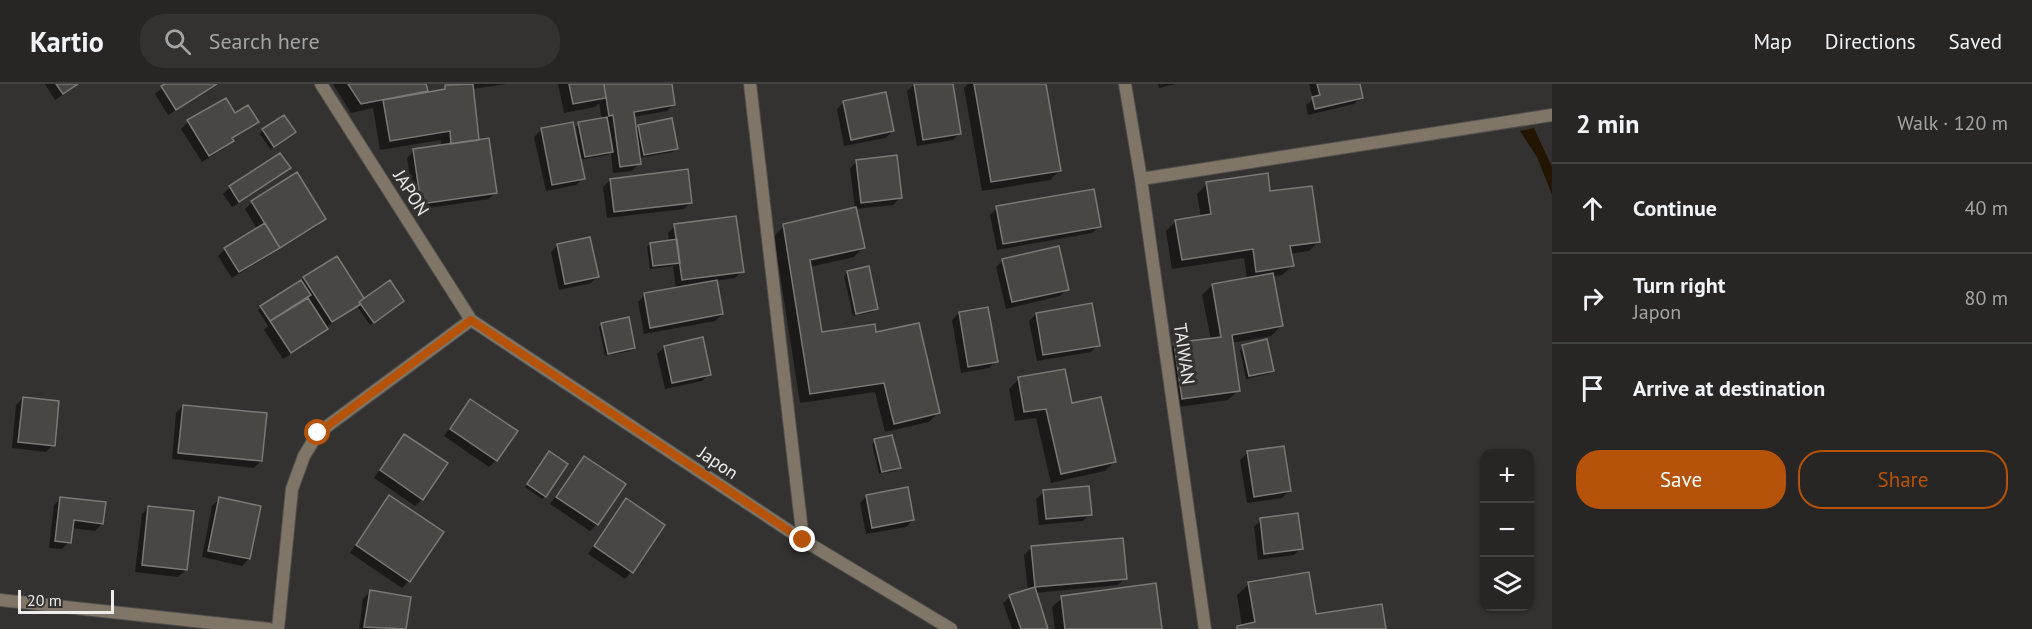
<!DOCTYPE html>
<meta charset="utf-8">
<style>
body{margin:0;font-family:"PT Sans",sans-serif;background:#333231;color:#f1f3f6}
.controls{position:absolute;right:18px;bottom:18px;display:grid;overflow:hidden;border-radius:12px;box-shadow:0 2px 4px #0004}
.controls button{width:54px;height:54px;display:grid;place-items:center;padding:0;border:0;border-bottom:2px solid #434341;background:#272624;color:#f1f3f6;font:30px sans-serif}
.scale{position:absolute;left:18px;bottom:15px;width:96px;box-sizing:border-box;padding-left:6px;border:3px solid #eeedeb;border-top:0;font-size:16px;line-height:21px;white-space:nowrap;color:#eeedeb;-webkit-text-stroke:4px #343230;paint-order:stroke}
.stop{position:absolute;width:18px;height:18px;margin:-14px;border:4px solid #b45309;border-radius:50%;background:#fff}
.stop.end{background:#b45309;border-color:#fff;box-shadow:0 2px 6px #0008}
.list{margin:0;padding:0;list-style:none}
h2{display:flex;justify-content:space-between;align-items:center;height:78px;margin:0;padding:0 24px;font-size:26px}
h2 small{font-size:20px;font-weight:400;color:#a4a5a6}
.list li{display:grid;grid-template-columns:39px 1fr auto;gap:18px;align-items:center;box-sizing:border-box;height:90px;padding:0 24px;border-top:2px solid #434341}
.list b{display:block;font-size:22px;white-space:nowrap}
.list p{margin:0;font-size:20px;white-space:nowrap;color:#a4a5a6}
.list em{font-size:20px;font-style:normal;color:#a4a5a6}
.actions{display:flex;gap:12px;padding:18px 24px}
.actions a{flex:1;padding:14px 0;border:2px solid #b45309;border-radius:24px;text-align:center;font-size:21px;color:#b45309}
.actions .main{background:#b45309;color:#fff}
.icon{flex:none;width:33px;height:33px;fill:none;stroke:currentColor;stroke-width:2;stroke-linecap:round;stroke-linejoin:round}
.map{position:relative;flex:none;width:1552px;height:545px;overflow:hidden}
header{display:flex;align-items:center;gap:36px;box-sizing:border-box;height:84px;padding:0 30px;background:#272624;border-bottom:2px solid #434341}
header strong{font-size:28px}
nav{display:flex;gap:33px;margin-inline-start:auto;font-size:21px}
.search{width:420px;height:54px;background:#333231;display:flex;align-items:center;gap:15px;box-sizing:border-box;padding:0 21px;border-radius:24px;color:#a4a5a6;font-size:22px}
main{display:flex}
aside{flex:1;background:#272624}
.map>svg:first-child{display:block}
.water{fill:#231500}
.shadow{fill:#0007}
.building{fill:#494744;stroke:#7b7976;stroke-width:1.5}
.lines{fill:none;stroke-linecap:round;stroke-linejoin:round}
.minor-casing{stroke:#52504e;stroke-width:14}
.tertiary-casing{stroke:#52504e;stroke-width:14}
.minor{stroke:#807668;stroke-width:12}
.tertiary{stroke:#807668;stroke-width:12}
.route{stroke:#b45309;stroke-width:8}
.labels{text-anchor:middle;stroke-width:6;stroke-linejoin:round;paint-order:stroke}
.street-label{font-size:18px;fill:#eeedeb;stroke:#343230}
</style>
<header>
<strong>Kartio</strong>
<div class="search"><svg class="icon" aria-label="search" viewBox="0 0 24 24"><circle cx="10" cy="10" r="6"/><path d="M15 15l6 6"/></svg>Search here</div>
<nav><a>Map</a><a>Directions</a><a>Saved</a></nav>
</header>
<main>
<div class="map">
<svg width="1552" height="545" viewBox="0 0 1552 545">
<rect width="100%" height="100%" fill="#343230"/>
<path class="water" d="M1534 44 1552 83V111L1537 73 1520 47Z"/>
<path class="shadow" d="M45 0H79L55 16Z
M167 0H219L168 31 155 10Z
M333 0H425L427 10 440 8 446 3 455 0H507L472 5 478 57 496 108 489 115 415 126 407 74 414 67 441 63V56L380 66 373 24 351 29Z
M558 0H602L603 3 614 0H671L674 20 667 27 633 33 635 46 639 42 676 64 673 68 639 74V80L632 87 613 89 611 68 608 71 579 76 583 94 576 101 546 107 534 53 541 46 578 57 576 43 579 40 602 36 599 19 595 23 564 29Z
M915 0H952L960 49 953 56 917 62 907 7Z
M968 0H1045L1060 86 1050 96 982 107 964 4Z
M1158 0H1176L1159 4Z
M1309 0H1358L1361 13 1354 20 1308 31 1306 21 1313 15Z
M844 18 893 47 885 54 844 62 837 25Z
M234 31 257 38 250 44 231 56 225 64 202 78 181 45 188 38Z
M263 46 290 51 270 65 260 50Z
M857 77 900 114 893 121 855 125 863 163 854 173 810 183 820 250H875L938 329 929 338 885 348 875 308 800 319 774 152 784 142 855 125 850 84Z
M289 84 282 91 232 123 223 110 230 103Z
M610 96 691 118 684 125 607 134 603 103Z
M1207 100 1269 109 1319 157 1309 167 1290 170 1292 182 1282 191 1272 193 1281 242 1271 252 1231 259 1238 307 1228 316 1172 324 1165 270 1175 260 1211 256 1202 211 1212 201 1247 195 1244 174 1172 185 1166 147 1176 137 1201 133 1197 110Z
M252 118 324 135 318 142 232 194 218 172 225 165 257 145 245 125Z
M997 124 1099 142 1092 149 997 166 990 131Z
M675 142 742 187 735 194 715 197 722 230 715 237 644 250 638 218 645 211 676 205 673 182 650 185 647 163 650 160 669 157 668 149Z
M558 161 598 192 591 199 559 206 551 168Z
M1003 176 1067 205 1060 212 1006 225 996 183Z
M848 188 877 224 873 228 853 232 844 192Z
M304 194 358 221 390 198 399 221 370 241 357 222 325 244 319 252 283 275 264 246 268 242 258 226Z
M959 229 996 277 989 284 961 289 952 236Z
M1036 230 1098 261 1091 268 1037 277 1029 237Z
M602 240 634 264 630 267 605 272 599 243Z
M1243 262 1272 287 1269 290 1246 295 1240 266Z
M664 263 709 290 702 297 665 305 657 270Z
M1019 295 1070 321 1115 377 1105 387 1051 399 1036 334 1015 337 1009 305Z
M23 314 53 361 46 368 12 364 16 321Z
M470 317 496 376 489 383 444 352Z
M183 322 261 377 254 384 172 375 176 329Z
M405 352 422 415 415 422 374 394 398 359Z
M875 357 899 383 896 387 879 390 872 360Z
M1247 369 1289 407 1282 414 1247 419 1240 376Z
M546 372 545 412 542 415 525 403Z
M584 374 597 440 590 447 550 420 577 381Z
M1044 408 1090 430 1083 437 1039 441 1036 415Z
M867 412 913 436 906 443 866 450 860 419Z
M390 413 409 497 402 504 350 469 383 420Z
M61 414 102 440 95 447 71 444 69 458 62 465 49 464 54 421Z
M219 415 249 475 242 482 202 473 212 422Z
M626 416 631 488 625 495 588 470 619 423Z
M149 423 186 486 178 493 135 488 142 430Z
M1261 436 1301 464 1294 471 1258 476 1254 443Z
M1031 464 1125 494 1118 501 1035 509 1047 545H1012L1003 519 1010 513 1028 507 1024 471Z
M1249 500 1315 532 1385 545H1236L1242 542 1237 511Z
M370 508 410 514 405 545H359L363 515Z
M1062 514 1161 545H1055L1052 523Z"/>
<path class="building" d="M56 0H78L63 10Z
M165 0H217L176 26 161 2Z
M348 0H426L428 7 361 20Z
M473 0 479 56 451 60 450 47 390 57 383 16 445 5V1Z
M569 0H604L606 14 573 20Z
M604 0H672L675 21 634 28 641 80 620 83 613 31 609 32Z
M914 0H953L961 50 923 56Z
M974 0H1046L1061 87 991 98Z
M1317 0H1360L1363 14 1315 25 1312 13 1320 11Z
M886 8 894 47 851 56 843 17Z
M226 14 235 29 248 21 259 38 232 54 234 57 209 72 187 36Z
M284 31 296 48 274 63 262 45Z
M607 33 613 68 585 73 578 38Z
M672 34 678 65 644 71 638 41Z
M573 38 585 95 552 101 541 44Z
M489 54 497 109 421 120 413 65Z
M280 69 291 84 239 118 229 102Z
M897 71 902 114 861 119 856 76Z
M688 85 692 119 614 128 610 95Z
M297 88 326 135 280 164 251 117Z
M1268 89 1270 107 1312 102 1320 158 1290 162 1294 182 1256 188 1253 165 1182 176 1175 136 1211 130 1206 98Z
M1094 105 1101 143 1003 160 996 122Z
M856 123 865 164 810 176 822 248 875 240 876 248 919 239 940 329 894 340 884 299 810 310 783 140Z
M736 132 744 188 682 196 674 140Z
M265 139 280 164 239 188 224 164Z
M590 153 599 193 565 200 557 160Z
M677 155 680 179 653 182 650 159Z
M1059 162 1069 206 1012 218 1002 175Z
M337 172 364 214 359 218 361 220 332 238 303 193Z
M869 182 878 225 856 230 847 187Z
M1273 189 1283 242 1232 251 1240 307 1182 315 1174 259 1221 253 1212 200Z
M301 196 311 211 270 237 260 222Z
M390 196 404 217 374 239 359 218Z
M717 196 723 230 650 244 644 209Z
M308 214 328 245 291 269 270 237Z
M1092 219 1100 262 1043 271 1036 229Z
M988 223 998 278 968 283 959 228Z
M629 233 635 264 608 270 601 239Z
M703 253 711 291 672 299 664 262Z
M1267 255 1274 287 1249 292 1242 261Z
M1065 285 1072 319 1101 313 1116 378 1061 390 1046 325 1024 328 1018 293Z
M23 313 59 317 55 362 18 358Z
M470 315 518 347 497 377 450 345Z
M183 321 267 329 262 377 178 369Z
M404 350 448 379 423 416 380 386Z
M892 351 901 384 882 388 874 355Z
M1284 362 1291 407 1254 413 1247 367Z
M549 367 568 380 546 413 527 400Z
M584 372 626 400 598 441 556 413Z
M1089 402 1092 431 1046 435 1043 406Z
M908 403 914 436 872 444 866 411Z
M389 411 444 448 410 498 356 461Z
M60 413 106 418 103 440 74 436 71 459 55 457Z
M219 413 261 422 250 475 208 467Z
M626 414 665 441 633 489 594 462Z
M148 422 194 427 187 486 142 481Z
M1298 429 1303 465 1264 470 1260 434Z
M1123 454 1127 495 1035 503 1031 462Z
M1309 488 1316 530 1382 520 1386 545H1237V542L1255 538 1248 498Z
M1156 499 1162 545H1065L1061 512Z
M1035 503 1048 545H1021L1009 511Z
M370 506 411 513 406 545 364 543Z"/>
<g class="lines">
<defs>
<path id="minor" d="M321 0 471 236
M750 0 803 456
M1125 0 1141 95 1205 545
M1141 95 1552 31"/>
<path id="tertiary" d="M0 516 269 545
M278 545 292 405 304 372 318 349 471 236 803 456 951 545"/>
</defs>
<use href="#minor" class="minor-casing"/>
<use href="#tertiary" class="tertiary-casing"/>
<use href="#minor" class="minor"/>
<use href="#tertiary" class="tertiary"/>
</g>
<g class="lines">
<path class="route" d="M318 349 471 236 803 456"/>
</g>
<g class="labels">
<g class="street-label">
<text transform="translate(411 109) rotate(58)" y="6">JAPON</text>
<text transform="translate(1184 270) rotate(82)" y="6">TAIWAN</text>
<text transform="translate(718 379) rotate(34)" y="6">Japon</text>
</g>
</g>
</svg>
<div class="controls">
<button>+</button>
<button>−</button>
<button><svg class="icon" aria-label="layers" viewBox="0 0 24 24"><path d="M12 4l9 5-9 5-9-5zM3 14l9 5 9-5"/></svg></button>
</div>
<div class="scale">20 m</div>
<div class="stop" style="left:318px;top:349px"></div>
<div class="stop end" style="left:803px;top:456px"></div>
</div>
<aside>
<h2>2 min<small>Walk · 120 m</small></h2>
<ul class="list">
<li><svg class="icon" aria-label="ahead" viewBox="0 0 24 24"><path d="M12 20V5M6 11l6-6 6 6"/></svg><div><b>Continue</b></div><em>40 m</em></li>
<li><svg class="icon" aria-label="right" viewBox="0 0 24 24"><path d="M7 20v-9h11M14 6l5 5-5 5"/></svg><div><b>Turn right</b><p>Japon</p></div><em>80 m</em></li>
<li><svg class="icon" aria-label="arrive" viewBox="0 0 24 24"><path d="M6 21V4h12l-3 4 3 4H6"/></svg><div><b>Arrive at destination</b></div></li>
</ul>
<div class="actions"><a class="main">Save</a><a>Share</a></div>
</aside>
</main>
